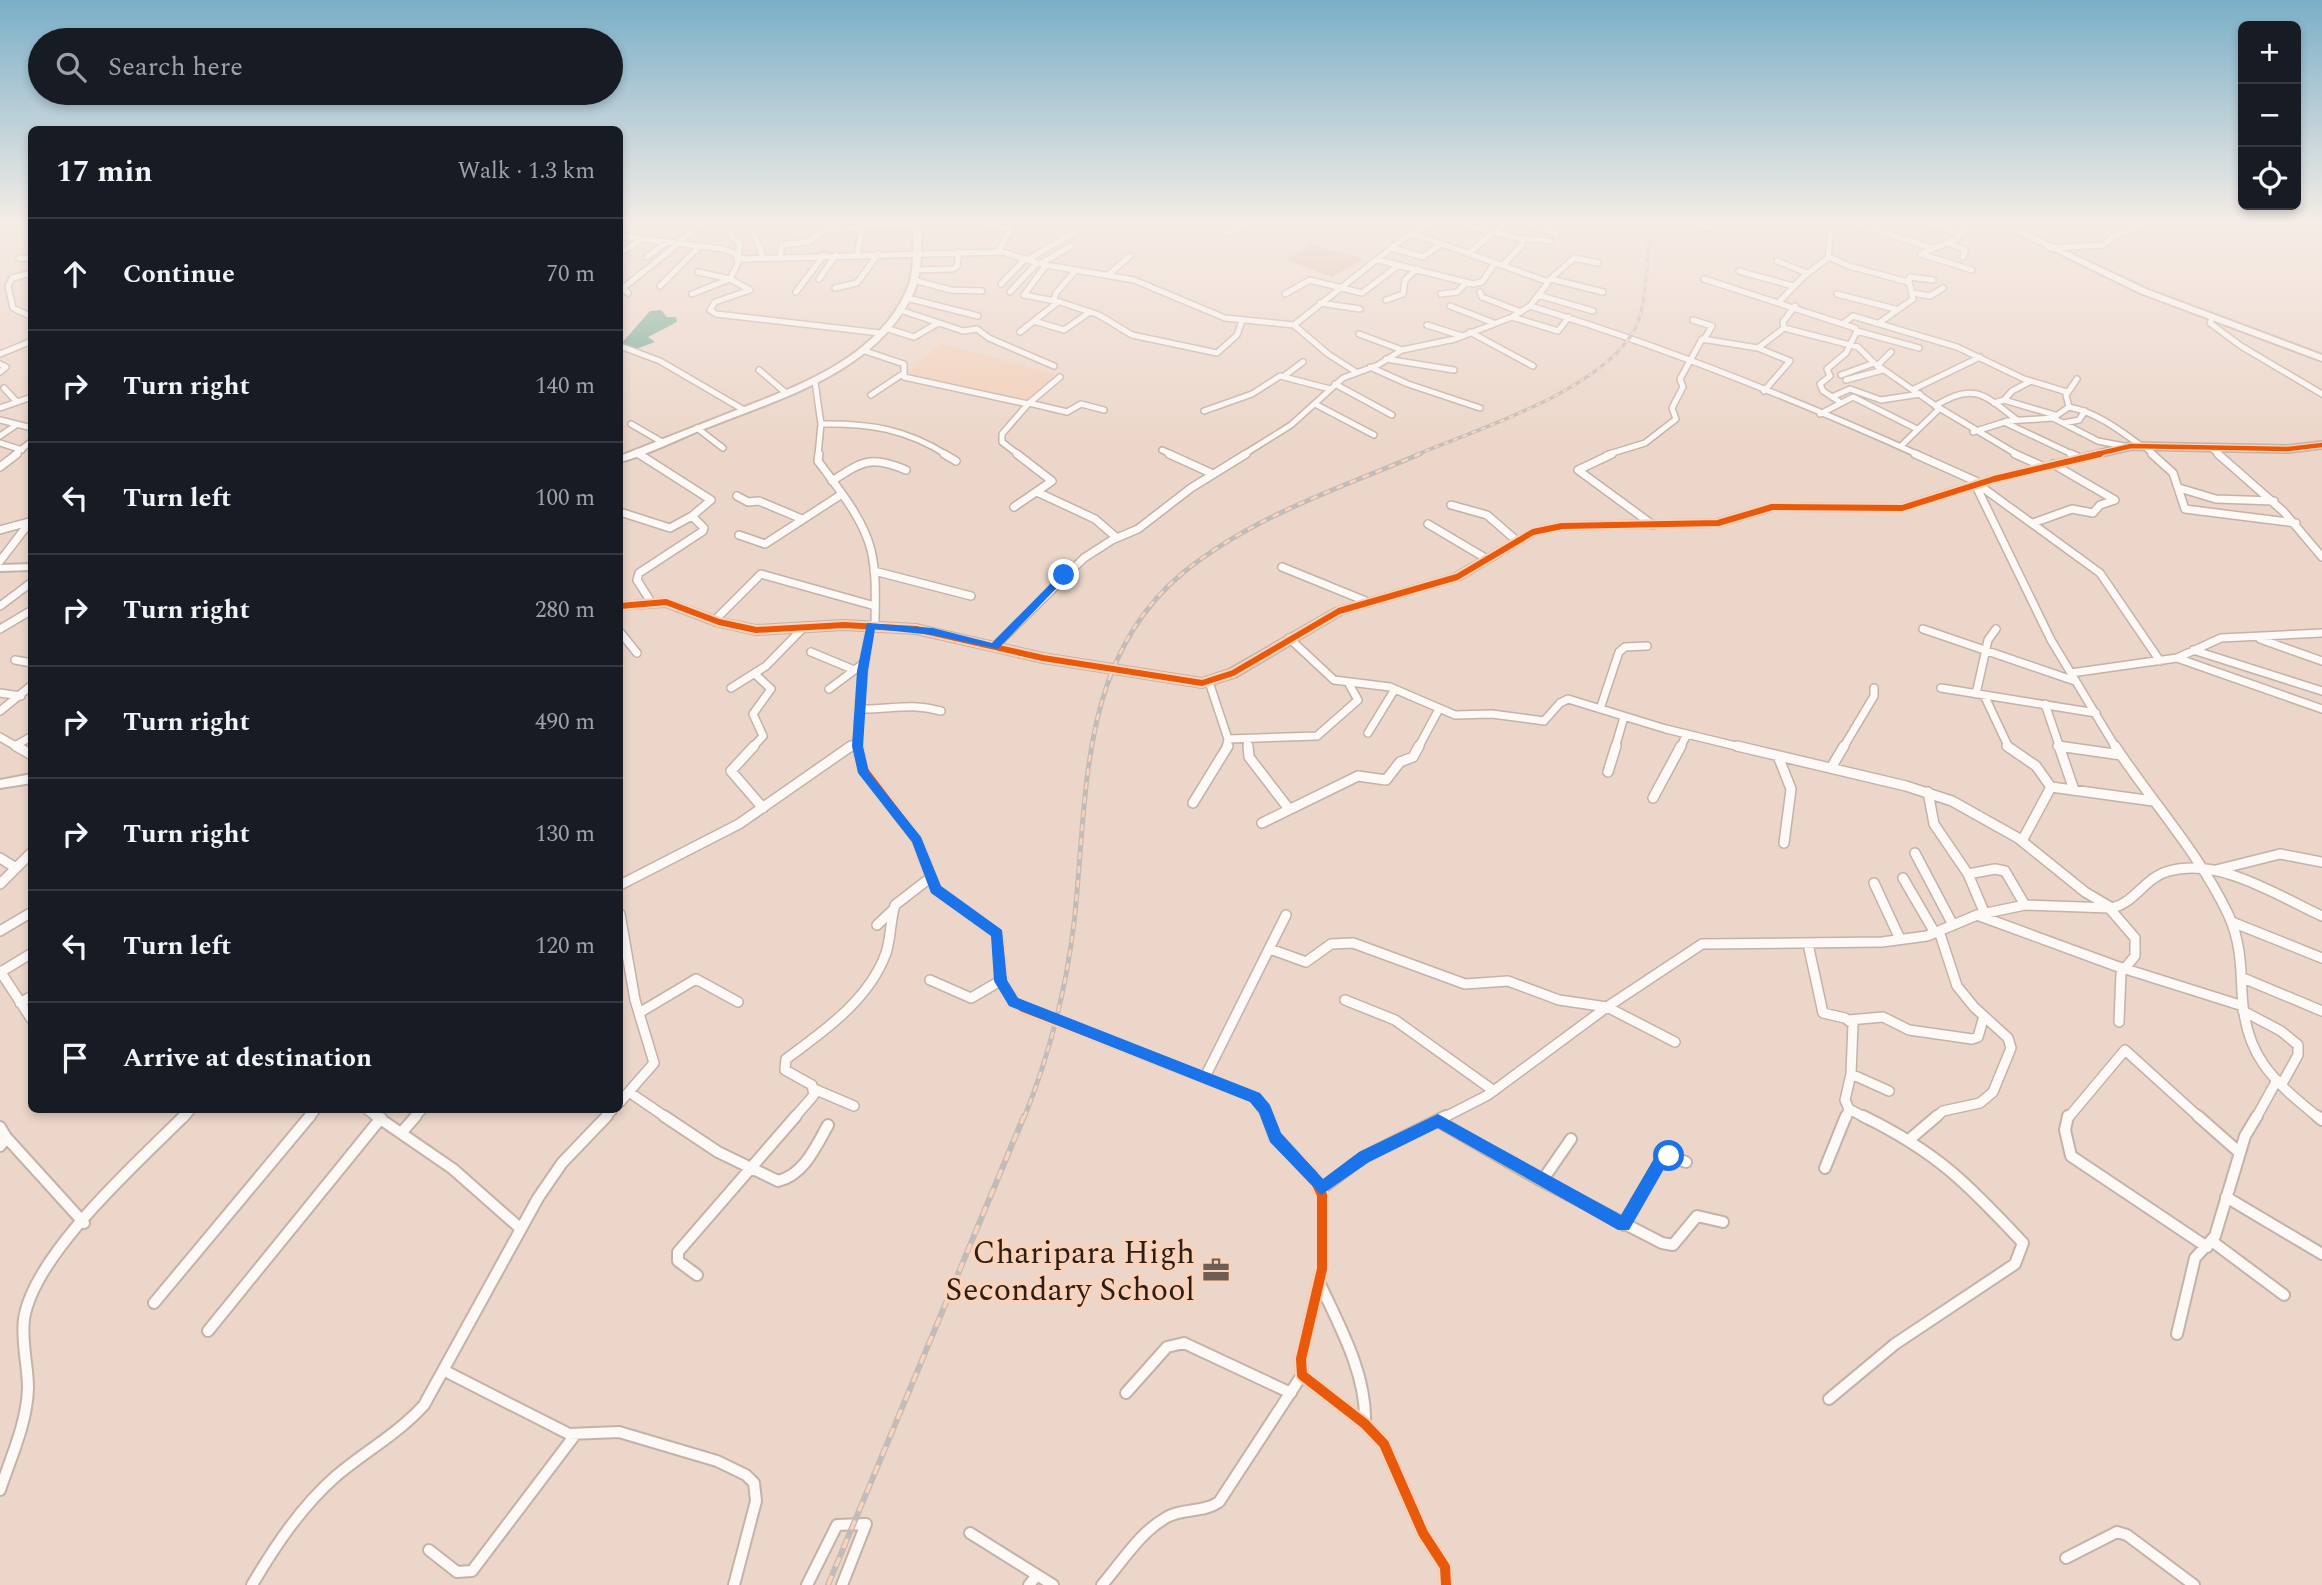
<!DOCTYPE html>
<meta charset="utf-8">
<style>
body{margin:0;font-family:Spectral,serif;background:#20242c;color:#f1f3f6}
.controls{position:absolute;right:21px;top:21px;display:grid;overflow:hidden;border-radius:10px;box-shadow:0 4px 10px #0003}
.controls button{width:63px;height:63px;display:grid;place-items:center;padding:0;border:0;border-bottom:2px solid #363941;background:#171b24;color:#f1f3f6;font:35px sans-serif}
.stop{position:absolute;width:21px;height:21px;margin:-16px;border:5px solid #1a73e8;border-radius:50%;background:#fff}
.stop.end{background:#1a73e8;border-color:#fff;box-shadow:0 2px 7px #0008}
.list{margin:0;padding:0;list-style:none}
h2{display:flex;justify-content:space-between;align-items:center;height:91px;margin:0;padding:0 28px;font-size:30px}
h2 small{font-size:23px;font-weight:400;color:#9ea1a6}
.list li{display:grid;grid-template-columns:46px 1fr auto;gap:21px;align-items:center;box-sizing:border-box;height:112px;padding:0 28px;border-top:2px solid #363941}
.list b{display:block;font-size:26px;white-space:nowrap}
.list em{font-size:23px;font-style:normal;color:#9ea1a6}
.icon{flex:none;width:38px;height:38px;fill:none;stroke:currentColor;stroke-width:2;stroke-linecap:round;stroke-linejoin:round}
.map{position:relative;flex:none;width:2322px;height:1585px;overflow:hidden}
.search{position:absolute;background:#171b24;box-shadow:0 4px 10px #0003;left:28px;top:28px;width:595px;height:77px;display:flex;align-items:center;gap:18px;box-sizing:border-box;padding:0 24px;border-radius:38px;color:#9ea1a6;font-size:26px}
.panel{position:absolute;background:#171b24;box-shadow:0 4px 10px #0003;left:28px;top:126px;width:595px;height:987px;border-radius:10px}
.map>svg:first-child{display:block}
.built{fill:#f2ceb8}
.green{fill:#dbb8a2}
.water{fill:#75a895}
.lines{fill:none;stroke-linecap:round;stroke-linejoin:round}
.street-far3-casing{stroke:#c3b2a8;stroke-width:8}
.street-far2-casing{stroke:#c3b2a8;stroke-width:10}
.street-far1-casing{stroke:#c3b2a8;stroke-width:12}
.street-casing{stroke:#c3b2a8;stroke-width:14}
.secondary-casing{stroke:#c3b2a8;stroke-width:4}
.primary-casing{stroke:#c3b2a8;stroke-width:4}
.street-far3{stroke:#fcf9f7;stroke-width:5}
.street-far2{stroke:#fcf9f7;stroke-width:7}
.street-far1{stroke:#fcf9f7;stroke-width:9}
.street{stroke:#fcf9f7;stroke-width:10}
.secondary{fill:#fcf9f7;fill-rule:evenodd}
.primary{fill:#fcf9f7;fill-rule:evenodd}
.rail-far2-casing{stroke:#c2bcb9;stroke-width:3.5}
.rail-far1-casing{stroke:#c2bcb9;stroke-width:5}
.rail-casing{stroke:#c2bcb9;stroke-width:6}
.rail-far2{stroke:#fbd3ba;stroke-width:2;stroke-dasharray:5;stroke-linecap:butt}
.rail-far1{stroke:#fbd3ba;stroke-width:2.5;stroke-dasharray:7;stroke-linecap:butt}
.rail{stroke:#fbd3ba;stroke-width:3.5;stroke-dasharray:10;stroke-linecap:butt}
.cycleway-far3-casing{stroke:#fbd3ba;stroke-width:7}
.cycleway-far2-casing{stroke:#fbd3ba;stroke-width:10}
.cycleway-far1-casing{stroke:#fbd3ba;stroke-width:12}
.cycleway-casing{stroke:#fbd3ba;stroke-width:14}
.cycleway-far3{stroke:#e8590c;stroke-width:4.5}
.cycleway-far2{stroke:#e8590c;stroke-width:6}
.cycleway-far1{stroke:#e8590c;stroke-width:8}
.cycleway{stroke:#e8590c;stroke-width:10}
.route{fill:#1a73e8}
.labels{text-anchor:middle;stroke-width:7;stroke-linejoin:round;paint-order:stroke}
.near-poi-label{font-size:32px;fill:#2c1e14;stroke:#fbd3ba;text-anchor:end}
</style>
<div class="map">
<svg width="2322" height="1585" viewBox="0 0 2322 1585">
<rect width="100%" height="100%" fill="#ecd6c9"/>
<path class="built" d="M942 344 1059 375 1031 400 906 373Z"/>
<path class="green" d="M1310 244 1364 259 1332 277 1287 260Z"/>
<path class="water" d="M661 310 667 317H676L677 322 648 337 655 342 636 349 621 344 650 311Z"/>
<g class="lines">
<defs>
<path id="street-far3" d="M726 223 731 235 740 244 738 256
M750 223 763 257
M969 223 1011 229 998 252
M1453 223 1522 239V245L1503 265
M1592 223 1596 225
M1687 223 1709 228 1713 223
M1775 223H1786
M1854 223 1932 248
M1969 223 1956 239 1921 254 1972 270
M1930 224 1961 233
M1528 225 1556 233
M1411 233 1546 281 1547 284 1530 306C1663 346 1792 398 1919 455
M1495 233 1506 223
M1224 234 1251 223
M620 236 723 249 736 254 738 263 730 279 750 290 715 302 710 310 716 314 880 333
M1520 238 1550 241
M676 243 705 223
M1948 243 1965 250 1963 257
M1392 248 1423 257 1441 244
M2049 248 2103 245 2114 236 2149 223
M620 253 642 239
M1469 253 1493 233
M857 255 863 223
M647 257 667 242
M1829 257 1849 266 1908 282 1910 277 1933 280
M19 258 32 259
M780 258 782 245 808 242 822 231 874 226 917 227
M739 259 1003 252 1040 264 1134 280 1225 318 1294 325 1328 354 1356 372
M1027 260 1074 233
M1378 260 1473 284 1482 282 1495 263
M1777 261 1807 273
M1040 264 1071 246
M1046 265 1024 295 1055 301
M914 270 953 269 957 266 959 252
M1076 270 1056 293 1054 300 1099 315 1132 335 1217 353 1237 335 1242 321
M1739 271 1793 286
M698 272 730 279
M32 273 12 278 8 286 13 308 32 317
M1108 275 1130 256
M819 279 836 255
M1551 279 1603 292
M1704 279 1855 328 1857 331 1846 353 1827 369 1830 376 1820 384 1823 391 1840 402
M913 280 951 290 982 291
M1547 282 1574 258 1598 263
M1001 284 1025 259
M660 286 700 246
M835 288 857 283 878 254
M796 292 824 255
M1010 292 1037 263
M1480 292 1482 297 1521 312
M628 293 623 288 678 244
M1913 293 1930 296 1943 288
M692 294 730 279
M1285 294 1310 280 1362 293 1399 265
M1441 294 1457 292 1466 283
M1837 294 1895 309
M1538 295 1593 311
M907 298 978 316
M1386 300 1403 294 1405 280 1417 269
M1780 301 1803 277 1828 258 1832 223
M1320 303 1360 309
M1450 306 1494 323
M1795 306 1783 322 1784 328 1858 347 1874 363 1936 406 2018 455
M900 310 963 331 977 329 989 338 1054 366
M1512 317 1558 331 1569 317
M2213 317 2210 323 2241 346 2322 394
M1693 320 1712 326 1705 338
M1034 321 1064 330 1090 312
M1844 323 1853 316 1957 347 2024 379 2067 392
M1879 323 1913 299 1909 281
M1294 325 1404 238 1433 223
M1427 325 1462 336
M885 328 914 337 938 323
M1857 331 1919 348
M1020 332 1058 302
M1470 332 1533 366
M1359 334 1402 350
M620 346 660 361 744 410
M1758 348 1790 361 1764 391
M862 350 904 364V377L1028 404 1002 434V442L1019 455
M0 354 32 341
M1386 359 1454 370
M0 364 6 367 0 372
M1877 366 1891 352
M1370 367 1408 384 1480 408
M759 370 786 393
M1841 375 1874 363
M1284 376 1303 362
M1846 380 1883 370
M815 382 821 424 818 455
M1335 384 1392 415
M4 388 17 402
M1914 389 1980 357
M871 395 901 375
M1832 397 1850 389 1881 400 1920 394
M2004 400 2012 391 2031 381
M1029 403 1067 412 1081 404 1104 410
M1994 403 2004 400 2055 415
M1028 404 1060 377
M1315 404 1374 435
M1935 406C1973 382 1984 394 2017 420
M2069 407 2066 395 2077 379
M0 408 32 397
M1204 411 1252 394 1280 376 1330 389
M1820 414 1853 397 1917 429
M2053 418 2069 407C2098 413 2119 430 2143 447
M0 420 32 428
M2004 422 2074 455
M2064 423 2079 420 2085 411
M631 424 662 442
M821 424C869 423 906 429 947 455
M697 428 723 448
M1973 432 2008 421 2053 418 2098 441 2129 447
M0 436 16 425
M0 443 22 450
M1901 446 1939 409
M2145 447 2154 455
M2211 448 2220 455
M1162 450 1173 455
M637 452 642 455
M14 455 32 441
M1243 455 1291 425 1343 378 1378 365 1402 350 1455 339 1512 317 1530 306
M1606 455 1645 443 1676 419 1672 408 1683 387 1680 379 1702 339 1758 348 1784 328"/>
<path id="street-far2" d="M639 454 711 500 692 516 704 528 703 531 639 573 637 580 651 602
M819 454 818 461C837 487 863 518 871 550 877 575 875 601 875 626
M944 454 956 461
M1169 454 1213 474
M1612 454 1578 470 1653 525
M1915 454 1982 484
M2015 454 2044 467
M2071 454 2080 458
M2152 454 2173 473 2185 509 2296 523
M2218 454 2284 512 2322 557
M0 467 17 454
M832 481C863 461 871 455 906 470
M1979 485 2100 573 2160 661
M1976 486 2051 640 2116 748
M2179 488 2216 499 2274 501
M1037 492 1095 519 1117 538
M737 496 748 502 759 501 802 519
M1451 505 1487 515 1517 541
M1014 507 1052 481 1017 454
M620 512 670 528 692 516
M2033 523 2072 509 2093 513 2100 505 2115 500 2053 464
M1428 524 1487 559
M0 530 29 522
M739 535 765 544 842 494
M0 561 30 522
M1282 567 1368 602
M874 571 971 596
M0 606 32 582
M715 620 761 574 875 606
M0 629 32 610
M1923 629 2075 681
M620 632 637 653
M1289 638 1334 680 1390 687 1455 715 1492 714 1544 721 1560 703 1568 699 1666 729 1744 748
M2260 639 2322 661
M994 647 1084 558 1112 540 1138 529 1191 488 1246 454
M2193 650 2322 691
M811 652 852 669
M2177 658 2322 709
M15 660 32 663
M2071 673 2177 658 2221 638 2322 633
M1209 682 1228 739 1226 748
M731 688 766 666 805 626
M1941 688 2096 713
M829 689 864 663
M0 693 21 696
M1976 694 1988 640 1996 629
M1984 695 2009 748
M2045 704 2060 748
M859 709C892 710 908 702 941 711
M1600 709 1619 652 1625 647 1647 646
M0 711 32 685
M1368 733 1395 689
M0 737 19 748
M1228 739 1317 736 1358 700 1349 684
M1247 739 1248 748
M15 746 32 736
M2058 746 2069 748
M752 748 763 736 753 714 771 689 755 674
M849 748 858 741
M858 748 859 705 870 626
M1418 748 1439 709
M1615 748 1624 717
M1680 748 1687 734
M1843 748 1874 696V688"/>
<path id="street-far1" d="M16 746 32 755
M754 746 731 771 763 808
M858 746 861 766 917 840 936 889 997 934C1005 966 993 985 1023 1008L1255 1097 1268 1118
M1248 746 1249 757 1289 809
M1737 746 1906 786 1952 801 2018 838 2085 892 2112 908C2135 903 2145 877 2169 871 2220 857 2278 896 2322 916
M2007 746 2036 766 2051 787
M2058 746 2121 755
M2059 746 2074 790
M2115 746C2152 802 2199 853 2228 914 2240 939 2241 965 2242 992 2244 1055 2272 1080 2319 1118
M1778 756 1791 789 1784 843
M1831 768 1844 746
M1608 772 1616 746
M1928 792 1934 824 1968 874 1985 914
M1653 798 1681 746
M1193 803 1228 746
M1262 823 1358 776 1386 780 1400 762 1413 757 1419 746
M2022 841 2051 787 2153 801
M1915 853 1953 925
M0 858 16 868
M2216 870 2280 854 2322 862
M1968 874 1995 869 2005 871 2025 905
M1903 878 1935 933
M1874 883 1900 939
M0 884 32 852
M620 885 739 824 851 746
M2110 909 2135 938V956L2121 973 2119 1022
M620 914 635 1000 654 1063 620 1102
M1977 915 2116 966 2243 1006
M2232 922 2322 958
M877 925 893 910
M0 931 32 912
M1808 944 1823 1013 1845 1018 1853 1024 1851 1074 1845 1100 1849 1109 1866 1118
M1270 949 1306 962 1331 944 1353 943 1465 984 1508 981 1559 1000 1607 1007 1675 1042
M0 971 32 1020
M1 972 32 953
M2243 978 2322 1011
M930 980 971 998 1000 981
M1345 1000 1395 1020 1494 1091
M20 1003 32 996
M2243 1011 2281 1031 2298 1045V1055L2282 1084
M639 1013 696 979 738 1002
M1849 1020 1883 1017 1909 1030 1972 1039 1978 1037 1984 1016
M1851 1074 1889 1091
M1205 1077 1286 915
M814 1089 854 1106
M629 1092 667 1118
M368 1110 379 1118
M183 1118 190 1110
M309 1118 315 1110
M414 1118 421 1110
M605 1118 612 1110
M794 1118 814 1095 812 1085 785 1070 786 1059C824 1031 869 1000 886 953 891 938 890 921 895 905L930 878
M1443 1118 1488 1095 1607 1007 1702 944 1882 942 1927 936 1977 915 2025 905 2110 908
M1846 1118 1849 1109
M1935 1118 1943 1111 1980 1103 1993 1092 2011 1048 2008 1038 1974 1007 1957 986 1939 931
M2068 1118 2125 1050 2200 1118
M2256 1118 2277 1080"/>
<path id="street" d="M376 1116 453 1169 521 1229
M664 1116 718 1152 778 1181C804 1175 816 1146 828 1125
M1267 1116 1275 1137 1313 1175 1322 1195V1269L1301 1359 1302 1375 1365 1424 1384 1444 1423 1533 1445 1567 1446 1585
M2068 1116 2065 1130 2071 1156 2207 1247
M2198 1116 2240 1153
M2317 1116 2322 1120
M1438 1121 1538 1179 1662 1243 1673 1245 1697 1216 1723 1222
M0 1127 6 1137 0 1146
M402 1132 416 1116
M6 1137 84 1223
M1910 1139 1937 1116
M1825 1168 1846 1116
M1542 1181 1571 1139
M1321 1189 1364 1157 1446 1116
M2226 1197 2322 1254
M1624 1225 1660 1162 1669 1156 1686 1162
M2213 1242 2284 1295
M697 1275 678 1261V1252L796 1116
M1320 1284C1340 1327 1367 1375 1365 1424
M154 1303 310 1116
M208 1331 381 1118
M2177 1334 2195 1258 2215 1236 2245 1136 2257 1116
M445 1371 569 1434 619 1432 717 1461 746 1475 754 1483 756 1501 734 1585
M1126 1393 1167 1347 1184 1343 1291 1393
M1829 1399 1895 1344 2015 1264 2023 1243C1968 1184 1937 1152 1863 1116
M0 1490C11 1457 27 1423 28 1388 28 1365 21 1342 24 1319 34 1254 138 1162 184 1116
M970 1533 1053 1585
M429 1550 457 1572 472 1571 575 1435
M2066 1558 2117 1532 2127 1535 2194 1585
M252 1585C275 1546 301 1507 335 1477 364 1452 398 1434 424 1405L538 1198 562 1163 607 1116
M807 1585 837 1525 866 1524 842 1585
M1029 1585 1037 1575
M1102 1585C1122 1562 1140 1532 1167 1517 1183 1508 1203 1513 1219 1502L1302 1375"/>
<path id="secondary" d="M914 223H922C920 246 923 271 914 292 877 372 784 397 709 427 680 438 650 454 620 462V456C656 442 693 427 729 413 795 387 874 361 906 292 916 271 912 246 914 223Z
M2322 442V448L2288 452 2131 449 1997 481 1902 511 1773 510 1718 526 1562 529 1536 534 1461 579 1343 613 1237 676 1202 687 1043 662 916 633 844 629 756 634 715 625 665 606 620 609V603L666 599 721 619 756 626 844 621 916 625 1043 654 1202 679 1229 670 1335 609 1453 575 1533 529 1562 523 1717 520 1772 504 1901 505 1991 477 2131 443 2288 446Z
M32 564V570L0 571V565Z
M32 774V783L0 788V780Z"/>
<path id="primary" d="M1997 223H2007L2146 289 2322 355V361L2140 293Z"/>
</defs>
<use href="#street-far3" class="street-far3-casing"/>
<use href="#street-far2" class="street-far2-casing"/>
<use href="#street-far1" class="street-far1-casing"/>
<use href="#street" class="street-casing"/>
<use href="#secondary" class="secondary-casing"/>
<use href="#primary" class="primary-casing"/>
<use href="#street-far3" class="street-far3"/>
<use href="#street-far2" class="street-far2"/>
<use href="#street-far1" class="street-far1"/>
<use href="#street" class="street"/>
<use href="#secondary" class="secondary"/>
<use href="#primary" class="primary"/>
<defs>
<path id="rail-far2" d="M1416 455C1480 428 1601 391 1635 329 1648 304 1647 252 1650 223"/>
<path id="rail-far1" d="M1024 1118C1049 1056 1066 990 1074 923 1088 799 1077 659 1184 572 1253 516 1340 488 1420 454"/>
<path id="rail" d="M828 1585 1024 1116"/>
</defs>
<use href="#rail-far2" class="rail-far2-casing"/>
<use href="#rail-far1" class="rail-far1-casing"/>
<use href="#rail" class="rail-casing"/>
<use href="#rail-far2" class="rail-far2"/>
<use href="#rail-far1" class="rail-far1"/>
<use href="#rail" class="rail"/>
<defs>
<path id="cycleway-far3" d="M2093 455 2131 446 2288 449 2322 445"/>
<path id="cycleway-far2" d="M620 606 666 602 719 622 756 630 844 625 916 629 1043 658 1202 683 1233 673 1339 611 1457 577 1533 532 1562 526 1718 523 1772 507 1902 508 1994 479 2100 454
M858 748 859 705 870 626"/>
<path id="cycleway-far1" d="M858 746 861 766 917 840 936 889 997 934C1005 966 993 985 1023 1008L1255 1097 1268 1118"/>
<path id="cycleway" d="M1267 1116 1275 1137 1313 1175 1322 1195V1269L1301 1359 1302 1375 1365 1424 1384 1444 1423 1533 1445 1567 1446 1585"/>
</defs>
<use href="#cycleway-far3" class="cycleway-far3-casing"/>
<use href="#cycleway-far2" class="cycleway-far2-casing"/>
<use href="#cycleway-far1" class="cycleway-far1-casing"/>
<use href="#cycleway" class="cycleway-casing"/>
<use href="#cycleway-far3" class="cycleway-far3"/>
<use href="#cycleway-far2" class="cycleway-far2"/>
<use href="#cycleway-far1" class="cycleway-far1"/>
<use href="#cycleway" class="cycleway"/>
</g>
<linearGradient id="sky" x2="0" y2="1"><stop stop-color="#7aafc7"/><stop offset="0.5" stop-color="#f6ede7"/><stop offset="1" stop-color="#f6ede7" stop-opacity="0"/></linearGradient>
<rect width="2322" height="445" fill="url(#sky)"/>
<path class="route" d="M1061 573 1069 575 998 649 933 635 875 629 868 671 863 746 869 772 921 837 941 886 1002 930 1007 980 1018 998 1260 1093 1270 1105 1281 1133 1323 1179 1359 1152 1438 1114 1621 1215 1655 1157 1669 1150 1674 1152V1161L1665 1167 1629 1230H1618L1438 1128 1369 1162 1321 1195 1270 1142 1259 1113 1250 1102 1009 1006 994 981 991 936 931 893 912 842 858 773 852 746 857 671 867 623 933 628 992 643Z"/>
<defs>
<symbol id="office-bare" viewBox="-9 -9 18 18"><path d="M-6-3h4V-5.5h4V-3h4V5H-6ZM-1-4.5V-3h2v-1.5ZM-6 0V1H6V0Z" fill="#6f5e53" stroke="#fbd3ba" stroke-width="2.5" paint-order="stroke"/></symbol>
</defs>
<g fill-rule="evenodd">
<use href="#office-bare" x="1197" y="1251" width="38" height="38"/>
</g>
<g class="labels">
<g class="near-poi-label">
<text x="1195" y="1263">Charipara High<tspan x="1195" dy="37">Secondary School</tspan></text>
</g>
</g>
</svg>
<div class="controls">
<button>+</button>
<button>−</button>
<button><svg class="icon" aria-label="locate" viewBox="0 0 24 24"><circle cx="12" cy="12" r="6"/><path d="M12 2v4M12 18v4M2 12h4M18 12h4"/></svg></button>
</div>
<div class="stop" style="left:1669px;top:1156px"></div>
<div class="stop end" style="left:1064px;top:575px"></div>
<div class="search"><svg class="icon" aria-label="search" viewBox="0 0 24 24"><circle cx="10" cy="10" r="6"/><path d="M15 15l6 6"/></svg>Search here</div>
<section class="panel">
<h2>17 min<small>Walk · 1.3 km</small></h2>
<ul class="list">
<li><svg class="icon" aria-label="ahead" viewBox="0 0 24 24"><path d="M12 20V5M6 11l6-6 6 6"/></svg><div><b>Continue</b></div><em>70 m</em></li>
<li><svg class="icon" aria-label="right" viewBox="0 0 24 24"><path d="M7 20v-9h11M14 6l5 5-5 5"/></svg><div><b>Turn right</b></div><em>140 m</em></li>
<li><svg class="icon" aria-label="left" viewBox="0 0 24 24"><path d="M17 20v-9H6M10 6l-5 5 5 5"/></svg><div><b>Turn left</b></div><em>100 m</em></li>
<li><svg class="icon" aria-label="right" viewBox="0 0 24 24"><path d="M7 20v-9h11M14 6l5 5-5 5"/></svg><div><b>Turn right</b></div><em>280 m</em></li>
<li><svg class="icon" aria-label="right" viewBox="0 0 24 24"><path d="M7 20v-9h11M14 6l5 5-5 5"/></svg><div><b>Turn right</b></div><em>490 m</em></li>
<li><svg class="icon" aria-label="right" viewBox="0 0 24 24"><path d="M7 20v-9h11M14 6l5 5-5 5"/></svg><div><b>Turn right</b></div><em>130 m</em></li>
<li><svg class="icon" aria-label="left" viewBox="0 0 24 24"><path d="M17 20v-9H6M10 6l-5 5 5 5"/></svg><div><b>Turn left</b></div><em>120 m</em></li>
<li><svg class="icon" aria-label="arrive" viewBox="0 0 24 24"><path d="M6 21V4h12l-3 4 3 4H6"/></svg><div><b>Arrive at destination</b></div></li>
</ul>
</section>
</div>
